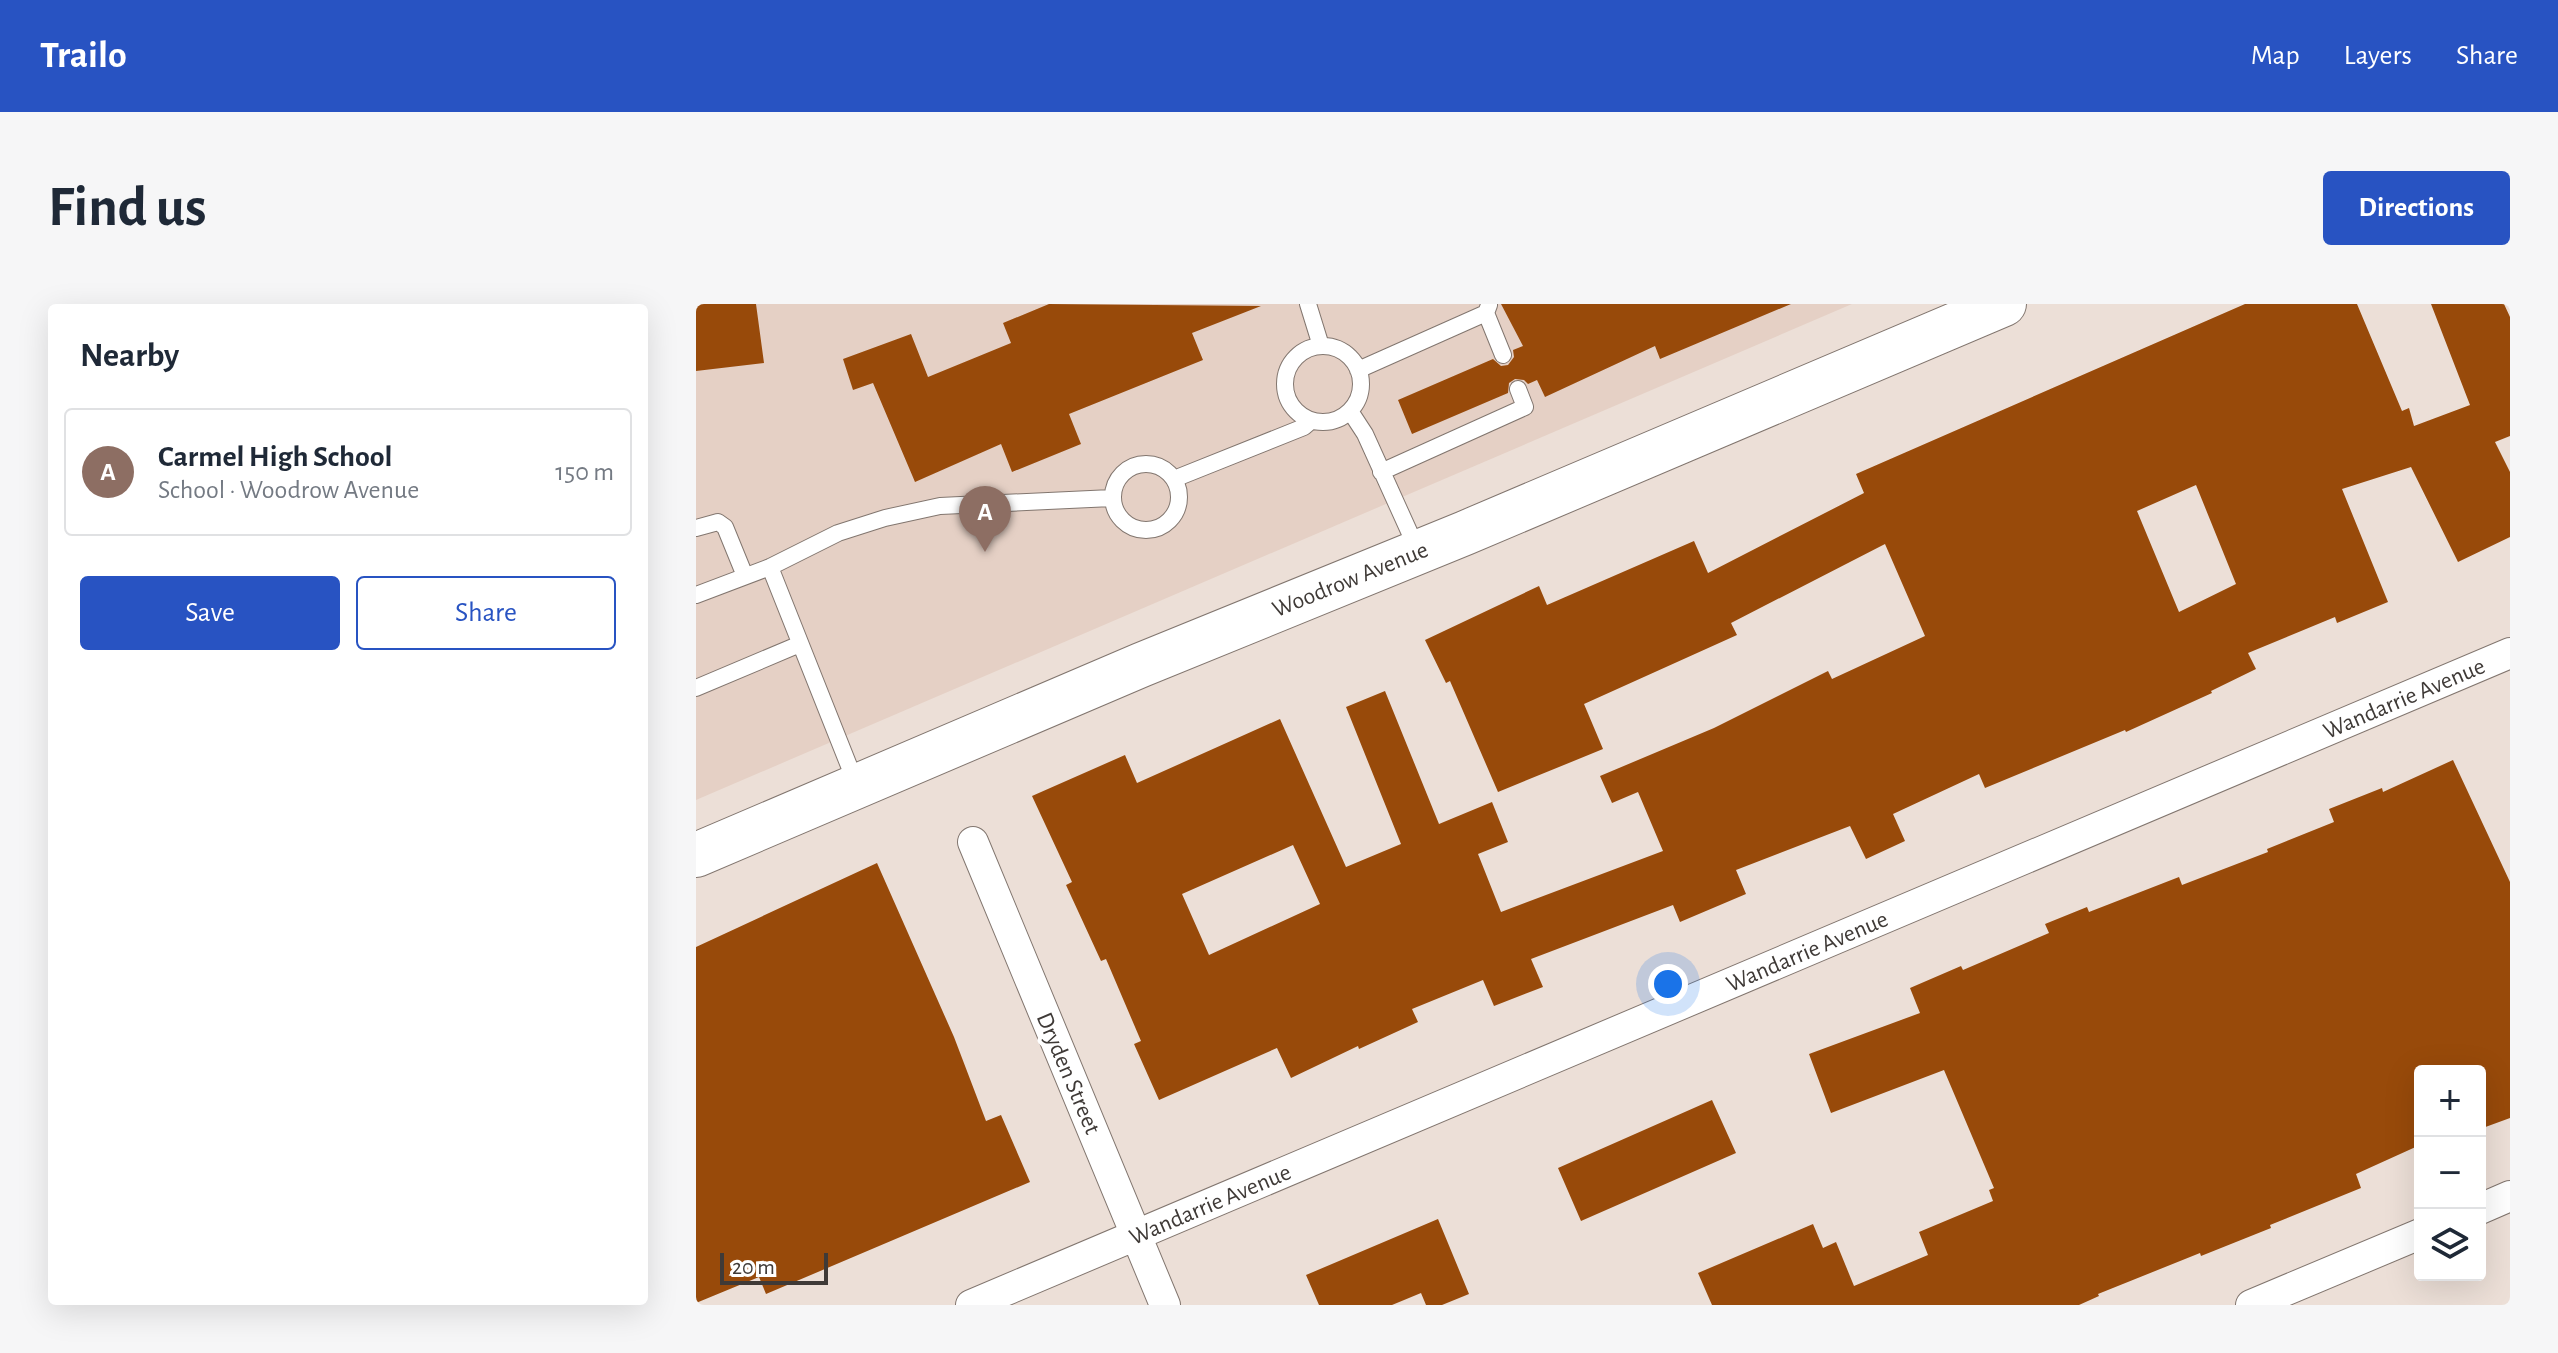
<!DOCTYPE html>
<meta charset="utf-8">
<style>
body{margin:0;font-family:"Alegreya Sans",sans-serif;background:#f6f6f7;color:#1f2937}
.controls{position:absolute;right:24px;bottom:24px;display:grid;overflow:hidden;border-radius:8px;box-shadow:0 8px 32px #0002}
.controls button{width:72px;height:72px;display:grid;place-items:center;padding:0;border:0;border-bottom:2px solid #e0e1e3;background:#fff;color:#1f2937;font:40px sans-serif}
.scale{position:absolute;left:24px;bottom:20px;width:108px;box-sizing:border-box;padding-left:8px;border:4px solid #3f3a37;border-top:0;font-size:22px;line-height:28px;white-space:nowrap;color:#3f3a37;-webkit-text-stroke:6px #fff;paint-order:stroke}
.you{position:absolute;left:972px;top:680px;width:28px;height:28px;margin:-20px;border:6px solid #fff;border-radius:50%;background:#1a73e8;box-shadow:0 0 0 12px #1a73e833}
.badge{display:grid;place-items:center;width:52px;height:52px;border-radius:50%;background:#2853c2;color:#fff;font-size:26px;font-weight:700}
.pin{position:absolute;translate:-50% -66px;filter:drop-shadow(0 2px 4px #0008)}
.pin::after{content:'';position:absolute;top:42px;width:28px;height:24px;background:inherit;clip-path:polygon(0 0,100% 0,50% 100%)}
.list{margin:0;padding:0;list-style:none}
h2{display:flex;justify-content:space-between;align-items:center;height:104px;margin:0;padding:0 32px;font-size:34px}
h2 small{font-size:26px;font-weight:400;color:#747a83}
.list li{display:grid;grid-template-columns:52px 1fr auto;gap:24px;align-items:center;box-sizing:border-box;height:128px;margin:0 16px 16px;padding:0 16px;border:2px solid #e0e1e3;border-radius:8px}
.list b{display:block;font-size:30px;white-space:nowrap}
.list p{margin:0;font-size:26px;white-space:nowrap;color:#747a83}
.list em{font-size:26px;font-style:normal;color:#747a83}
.actions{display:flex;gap:16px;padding:24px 32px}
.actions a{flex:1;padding:18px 0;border:2px solid #2853c2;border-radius:8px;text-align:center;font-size:28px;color:#2853c2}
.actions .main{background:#2853c2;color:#fff}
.icon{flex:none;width:44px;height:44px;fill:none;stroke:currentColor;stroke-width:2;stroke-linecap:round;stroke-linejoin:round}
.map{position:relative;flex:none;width:1814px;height:1001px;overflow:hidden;border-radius:8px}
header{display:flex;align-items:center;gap:48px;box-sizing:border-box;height:112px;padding:0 40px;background:#2853c2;color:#fff}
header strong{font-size:38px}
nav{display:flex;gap:44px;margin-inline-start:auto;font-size:28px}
.intro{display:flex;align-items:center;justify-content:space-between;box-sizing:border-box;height:192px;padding:0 48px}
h1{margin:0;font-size:56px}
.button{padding:20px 36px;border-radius:8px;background:#2853c2;color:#fff;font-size:28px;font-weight:700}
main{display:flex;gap:48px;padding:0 48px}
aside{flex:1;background:#fff;border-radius:8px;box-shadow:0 8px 32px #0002}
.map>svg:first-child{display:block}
.built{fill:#e5d0c5}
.building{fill:#984a0a;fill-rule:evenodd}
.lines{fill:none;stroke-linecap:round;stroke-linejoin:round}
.service-casing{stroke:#82766f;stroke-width:18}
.minor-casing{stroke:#82766f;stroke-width:32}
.primary-casing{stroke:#82766f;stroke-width:46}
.service{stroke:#fff;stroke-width:16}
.minor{stroke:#fff;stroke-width:30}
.primary{stroke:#fff;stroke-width:44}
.labels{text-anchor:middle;stroke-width:8;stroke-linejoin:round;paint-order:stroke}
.street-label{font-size:24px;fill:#3f3a37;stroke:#fff}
</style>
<header>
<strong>Trailo</strong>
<nav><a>Map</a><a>Layers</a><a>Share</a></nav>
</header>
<div class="intro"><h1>Find us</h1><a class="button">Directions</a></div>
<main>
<aside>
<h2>Nearby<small></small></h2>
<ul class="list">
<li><span class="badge" style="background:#8d6e63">A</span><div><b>Carmel High School</b><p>School · Woodrow Avenue</p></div><em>150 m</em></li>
</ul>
<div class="actions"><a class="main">Save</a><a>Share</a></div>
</aside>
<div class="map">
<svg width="1814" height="1001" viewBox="0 0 1814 1001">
<rect width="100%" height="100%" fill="#ecdfd7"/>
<path class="built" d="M0 0H1156L0 496Z"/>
<path class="building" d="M0 0H60L68 59 0 67Z
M353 0 565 2 496 29 507 56 373 110 385 140 316 168 305 140 219 178 177 79 157 86 147 55 215 30 232 73 315 39 307 19Z
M805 0H1095L964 55 959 42 849 93 841 76 832 80 828 76 819 75 813 79 812 89 716 130 702 96 797 55 805 62 812 61 818 53 817 46 827 42Z
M1549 0H1661L1706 107 1713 104 1718 122 1774 101 1735 0H1808L1814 13V132L1799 138 1814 168V233L1762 258 1715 163 1646 185 1692 298 1641 319 1639 313 1552 349 1560 365 1515 387 1516 389 1430 428 1429 426 1289 484 1283 470 1197 510 1209 537 1170 555 1154 522 1040 566 1050 590 984 618 977 601 835 655 847 683 798 702 787 676 716 705 722 718 663 745 662 742 595 774 581 744 463 796 438 740 445 737 410 655 405 657 370 581 376 578 336 492 429 451 441 479 584 415 650 563 705 540 650 403 689 387 743 520 796 498 812 538 782 550 805 608 967 547 942 488 916 499 904 472 1018 424 1132 367 1136 375 1229 332 1189 240 1035 319 1041 331 888 400 907 445 802 488 754 377 750 379 729 336 843 282 851 301 998 237 1012 269 1168 189 1160 170ZM1500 181 1540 280 1483 308 1441 207ZM597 541 624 600 513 651 486 590Z
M1757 456 1814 578V814L1784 825V767H1724V841L1660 870 1665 884 1574 921 1575 924 1505 952 1504 949 1402 990 1403 992 1383 1001H1016L1002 969 1117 920 1127 944 1140 938 1158 982 1232 951 1223 928 1297 897 1293 886 1298 884 1248 766 1135 809 1113 750 1224 709 1214 684 1265 662 1267 666 1353 629 1349 620 1391 603 1393 608 1483 573 1486 581 1572 548 1571 545 1638 518 1633 505 1686 484 1687 488Z
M181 559 258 733 290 817 305 811 334 878 70 990 63 973 0 999V643Z
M1016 796 1040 849 885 917 862 864Z
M742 915 773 990 746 1001H730L725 989 696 1001H623L610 971Z"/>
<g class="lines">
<defs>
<path id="service" d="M612 0 625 42
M793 1 790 9 807 51
M589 80a38 38 0 1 1 76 0a38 38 0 1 1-76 0Z
M662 66 790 9
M654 107 669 130 721 245
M417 193a33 33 0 1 1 66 0a33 33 0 1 1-66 0Z
M685 168 829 103 822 85
M478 175 608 123 615 117
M0 224 22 218 29 223 49 272
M74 263 161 482
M0 291 74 263 142 229 189 214 244 202 416 194
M0 384 104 340"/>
<path id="minor" d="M277 538 469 1001
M1784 905 1814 892
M275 1001 1814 349
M1555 1001 1724 930"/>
<path id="primary" d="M0 551 445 361 769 229 1308 0"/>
</defs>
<use href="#service" class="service-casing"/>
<use href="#minor" class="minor-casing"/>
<use href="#primary" class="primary-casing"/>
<use href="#service" class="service"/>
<use href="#minor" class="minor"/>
<use href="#primary" class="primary"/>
</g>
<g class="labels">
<g class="street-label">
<text transform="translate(654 275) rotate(-22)" y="8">Woodrow Avenue</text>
<text transform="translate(1708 394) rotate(-23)" y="8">Wandarrie Avenue</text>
<text transform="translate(1111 647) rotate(-23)" y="8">Wandarrie Avenue</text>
<text transform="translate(373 769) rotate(67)" y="8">Dryden Street</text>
<text transform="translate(514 900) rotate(-23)" y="8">Wandarrie Avenue</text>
</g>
</g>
</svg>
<div class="controls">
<button>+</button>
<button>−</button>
<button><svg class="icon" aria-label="layers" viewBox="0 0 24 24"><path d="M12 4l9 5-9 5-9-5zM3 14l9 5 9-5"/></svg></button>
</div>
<div class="scale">20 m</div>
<div class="you"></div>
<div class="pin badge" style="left:289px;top:248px;background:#8d6e63">A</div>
</div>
</main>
